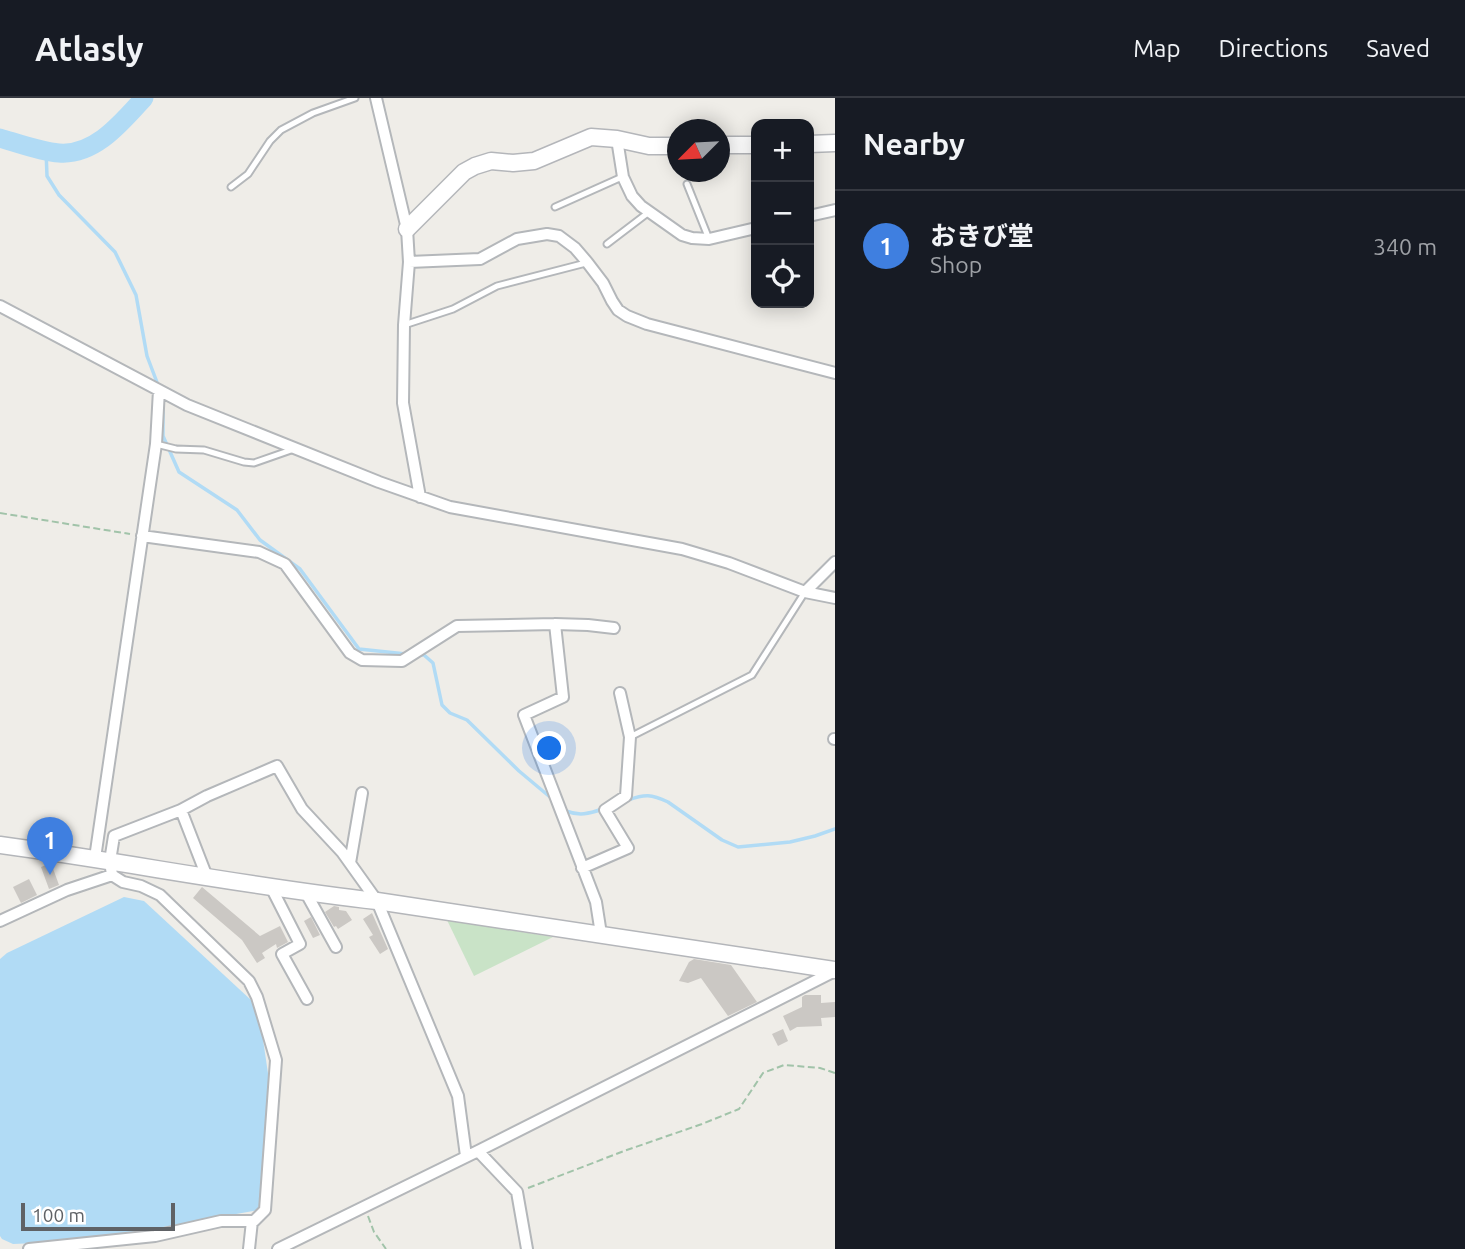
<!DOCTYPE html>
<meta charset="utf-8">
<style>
body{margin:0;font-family:Ubuntu,"Noto Sans JP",sans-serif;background:#242831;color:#f1f3f6}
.controls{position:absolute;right:21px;top:21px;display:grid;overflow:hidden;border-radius:14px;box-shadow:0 4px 18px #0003}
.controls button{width:63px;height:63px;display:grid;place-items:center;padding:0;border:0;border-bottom:2px solid #363941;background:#171b24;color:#f1f3f6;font:35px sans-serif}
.compass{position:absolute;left:667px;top:21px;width:63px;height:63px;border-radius:50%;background:#171b24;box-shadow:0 4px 18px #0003;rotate:246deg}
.scale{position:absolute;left:21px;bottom:18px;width:154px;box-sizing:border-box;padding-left:7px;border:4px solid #5f6266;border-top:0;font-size:19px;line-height:24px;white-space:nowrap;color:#5f6266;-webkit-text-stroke:5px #fff;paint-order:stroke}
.you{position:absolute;left:550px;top:651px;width:24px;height:24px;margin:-18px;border:5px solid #fff;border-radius:50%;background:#1a73e8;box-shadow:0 0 0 10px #1a73e833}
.badge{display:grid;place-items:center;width:46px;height:46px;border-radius:50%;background:#8c9099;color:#fff;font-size:23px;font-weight:700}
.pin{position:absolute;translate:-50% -58px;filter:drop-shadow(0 2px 4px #0008)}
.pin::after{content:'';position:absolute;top:37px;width:24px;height:21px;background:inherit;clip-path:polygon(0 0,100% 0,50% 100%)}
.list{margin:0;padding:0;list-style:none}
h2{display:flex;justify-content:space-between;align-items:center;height:91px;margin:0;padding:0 28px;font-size:30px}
h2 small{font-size:23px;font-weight:400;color:#9ea1a6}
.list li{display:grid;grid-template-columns:46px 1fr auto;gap:21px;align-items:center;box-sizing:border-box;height:112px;padding:0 28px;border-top:2px solid #363941}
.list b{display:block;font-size:26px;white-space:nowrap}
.list p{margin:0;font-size:23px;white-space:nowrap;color:#9ea1a6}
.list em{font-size:23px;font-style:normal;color:#9ea1a6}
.icon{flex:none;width:38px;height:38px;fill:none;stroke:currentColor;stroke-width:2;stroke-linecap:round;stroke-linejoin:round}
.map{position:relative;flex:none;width:835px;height:1151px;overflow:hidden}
header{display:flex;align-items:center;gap:42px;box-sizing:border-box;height:98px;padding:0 35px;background:#171b24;border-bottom:2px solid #363941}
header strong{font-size:33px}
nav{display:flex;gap:38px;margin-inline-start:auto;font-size:24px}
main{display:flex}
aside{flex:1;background:#171b24}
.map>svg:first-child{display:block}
.green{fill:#c9e3c7}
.water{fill:#b1dbf5}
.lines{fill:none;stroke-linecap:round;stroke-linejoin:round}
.stream{stroke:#b1dbf5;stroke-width:3.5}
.river{stroke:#b1dbf5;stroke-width:19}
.building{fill:#cbc8c4}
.lane-casing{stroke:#b4b7ba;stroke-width:9}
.street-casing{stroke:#b4b7ba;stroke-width:14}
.secondary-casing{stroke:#b4b6ba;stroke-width:19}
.path{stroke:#a1c3a9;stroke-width:2;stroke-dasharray:7 3.5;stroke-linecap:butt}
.lane{stroke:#fff;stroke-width:5}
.street{stroke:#fff;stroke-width:10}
.secondary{stroke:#fff;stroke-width:16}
</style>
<header>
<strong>Atlasly</strong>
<nav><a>Map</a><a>Directions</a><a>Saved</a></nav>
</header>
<main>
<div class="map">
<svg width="835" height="1151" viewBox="0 0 835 1151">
<rect width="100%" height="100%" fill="#efede8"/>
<path class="green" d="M447 822 553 839 474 878Z"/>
<path class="water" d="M124 799 144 803 251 902 261 928 270 989 259 1112 84 1143 13 1146 2 1141 0 1138V861L7 855Z"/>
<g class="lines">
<path class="stream" d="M46 52 47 78 59 97 115 154 136 197 147 258 158 287
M163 300V338L179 374 237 412 260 442 300 471 359 551 406 556
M417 557H424L433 565 442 607 450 615 467 622 519 673 550 699
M628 702C645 696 651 696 668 704L722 742 738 749 790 744 815 738 835 731
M566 713C579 718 589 716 602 711"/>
<path class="river" d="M0 40C17 45 42 54 59 55 95 58 122 24 144 0"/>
</g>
<path class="building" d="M51 765 59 787 49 791 41 769Z
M29 781 37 797 21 805 13 789Z
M202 789 260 838 280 828 288 844 277 850 276 846 262 855 265 860 257 865 242 842 193 800Z
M334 808 339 809V812L346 813 352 822 338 831 336 828 334 829 325 814Z
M372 815 388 851 380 856 369 839 373 837 363 821Z
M311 819 320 837 313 840 304 823Z
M694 861 731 867 757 904 728 918 701 880 688 885 679 883 689 864Z
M805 897H821V905L835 904V919L821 920 822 928 797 929 790 933 783 918 802 909V899Z
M783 931 788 943 778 948 772 936Z"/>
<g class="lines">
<defs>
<path id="lane" d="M687 86 709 141
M231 89 248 76 270 43 281 32 313 15 355 0
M555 109 622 79
M607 146 649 114
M404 227 453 211 497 188 586 165
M156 346 176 351 204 352 244 364 254 365 294 351
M630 639 752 577 805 494"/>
<path id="street" d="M376 0 407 131 409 164 404 227 403 305 420 399
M617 41 623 79 632 98 641 108 682 137 692 140 709 141 756 130
M809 118 835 112
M409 164 480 161 517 141 547 136 559 138 575 150 587 164 603 185 612 203 618 212 627 218 647 226 835 275
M0 208 187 307 379 384 450 409 682 451 729 465 805 494 835 500
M142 438 259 454 285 466 350 555 362 562 402 563 457 528 555 526 588 527 614 530
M805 494 835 464
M555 526 563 599 524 617 596 804 601 836
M834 641H835
M95 760 156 346 159 292
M350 765 362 695
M582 770 628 750 605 712 626 698 630 639 620 595
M207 779 181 712 207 698 277 668 302 711 342 754 377 803 458 998 466 1058
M271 789 300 846 282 856 307 901
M306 795 336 849
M0 823 67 792 112 777 110 763 114 738 181 712
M478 1053 517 1094 527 1151
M29 1151 155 1138 221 1123H254L265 1112 276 962 257 899 249 883 160 797 141 788 123 784 112 777
M249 1151 252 1123
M278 1151 478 1053 835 873"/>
<path id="secondary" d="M809 46 835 45
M720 47H756
M407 131 464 74 475 68 491 63 513 65 534 63 591 39 617 41 649 48H678
M0 747C126 764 250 789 377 803L835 872"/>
</defs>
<use href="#lane" class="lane-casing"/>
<use href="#street" class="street-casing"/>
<use href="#secondary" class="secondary-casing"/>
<path class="path" d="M0 415 130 436
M528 1090 624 1053 702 1026 739 1011 763 975 784 967 820 970 835 975
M368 1118 374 1134 386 1151"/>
<use href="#lane" class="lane"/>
<use href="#street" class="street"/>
<use href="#secondary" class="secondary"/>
</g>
</svg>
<div class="controls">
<button>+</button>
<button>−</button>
<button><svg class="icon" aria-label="locate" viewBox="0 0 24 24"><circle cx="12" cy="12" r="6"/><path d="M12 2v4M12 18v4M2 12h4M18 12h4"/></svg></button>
</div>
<svg class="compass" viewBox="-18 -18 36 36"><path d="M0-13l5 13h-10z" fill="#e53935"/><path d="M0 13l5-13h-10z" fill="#9ea1a6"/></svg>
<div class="scale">100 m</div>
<div class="you"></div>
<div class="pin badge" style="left:50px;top:777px;background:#3f7fe0">1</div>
</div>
<aside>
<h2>Nearby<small></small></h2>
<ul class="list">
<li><span class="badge" style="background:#3f7fe0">1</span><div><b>おきび堂</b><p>Shop</p></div><em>340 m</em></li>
</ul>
</aside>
</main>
